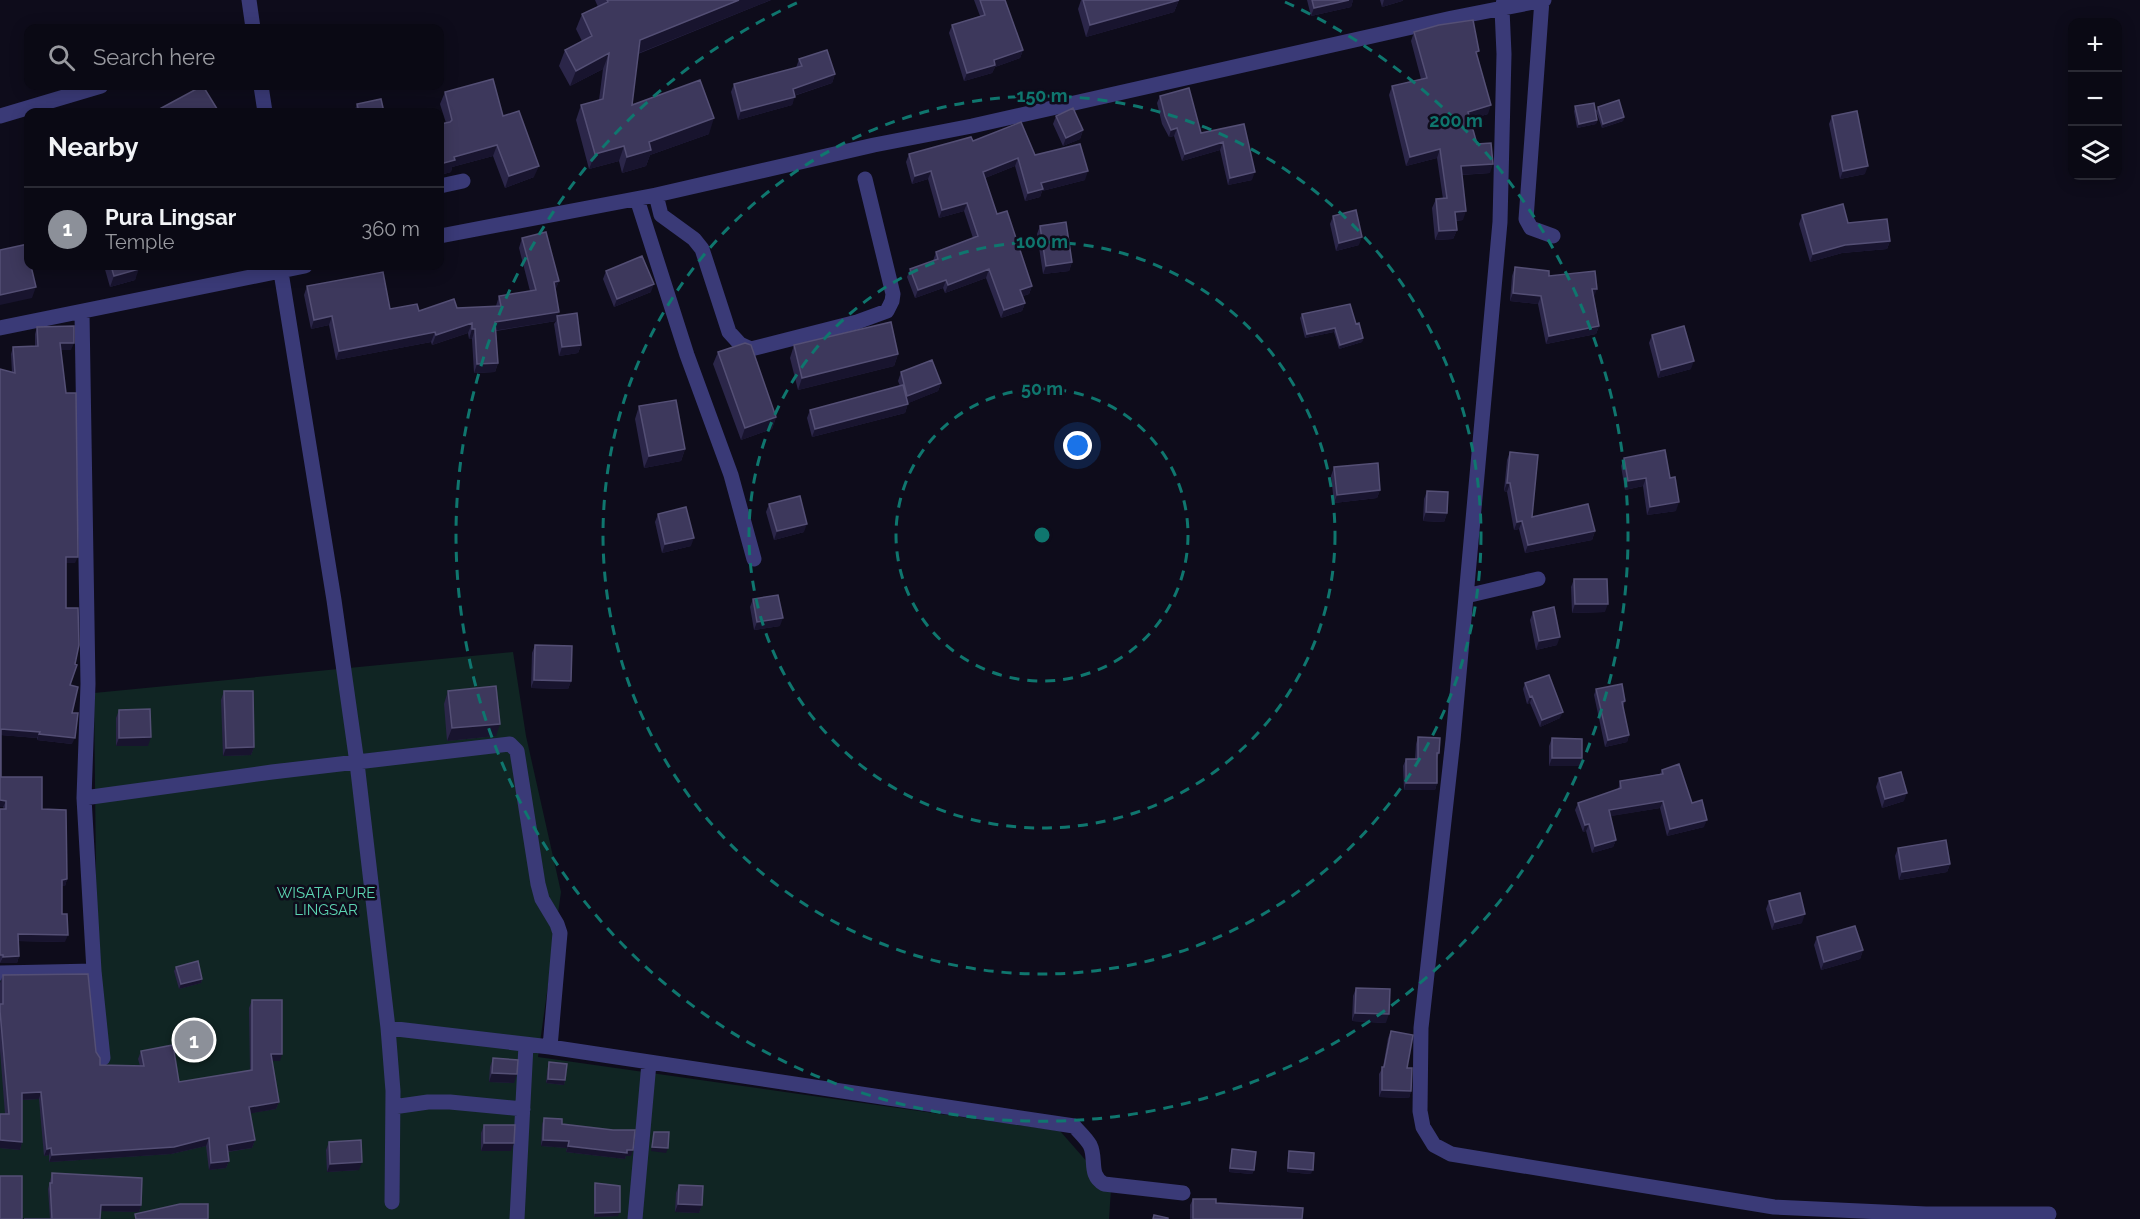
<!DOCTYPE html>
<meta charset="utf-8">
<style>
body{margin:0;font-family:Raleway,sans-serif;background:#181722;color:#f1f3f6}
.controls{position:absolute;right:18px;top:18px;display:grid;overflow:hidden;border-radius:12px;box-shadow:0 3px 15px #0003}
.controls button{width:54px;height:54px;display:grid;place-items:center;padding:0;border:0;border-bottom:2px solid #2a2a34;background:#0a0914;color:#f1f3f6;font:30px sans-serif}
.you{position:absolute;left:1078px;top:446px;width:21px;height:21px;margin:-15px;border:4px solid #fff;border-radius:50%;background:#1a73e8;box-shadow:0 0 0 9px #1a73e833}
.badge{display:grid;place-items:center;width:39px;height:39px;border-radius:50%;background:#8c9099;color:#fff;font-size:20px;font-weight:700}
.pin{position:absolute;translate:-50% -50%;border:3px solid #fff;box-shadow:0 2px 6px #0006}
.list{margin:0;padding:0;list-style:none}
h2{display:flex;justify-content:space-between;align-items:center;height:78px;margin:0;padding:0 24px;font-size:26px}
h2 small{font-size:20px;font-weight:400;color:#999aa0}
.list li{display:grid;grid-template-columns:39px 1fr auto;gap:18px;align-items:center;box-sizing:border-box;height:84px;padding:0 24px;border-top:2px solid #2a2a34}
.list b{display:block;font-size:22px;white-space:nowrap}
.list p{margin:0;font-size:20px;white-space:nowrap;color:#999aa0}
.list em{font-size:20px;font-style:normal;color:#999aa0}
.icon{flex:none;width:33px;height:33px;fill:none;stroke:currentColor;stroke-width:2;stroke-linecap:round;stroke-linejoin:round}
.map{position:relative;flex:none;width:2140px;height:1219px;overflow:hidden}
.search{position:absolute;background:#0a0914;box-shadow:0 3px 15px #0003;left:24px;top:24px;width:420px;height:66px;display:flex;align-items:center;gap:15px;box-sizing:border-box;padding:0 21px;border-radius:12px;color:#999aa0;font-size:22px}
.panel{position:absolute;background:#0a0914;box-shadow:0 3px 15px #0003;left:24px;top:108px;width:420px;height:162px;border-radius:12px}
.map>svg:first-child{display:block}
.green{fill:#102523}
.lines{fill:none;stroke-linecap:round;stroke-linejoin:round}
.minor{stroke:#3a3a77;stroke-width:15}
.wall{fill:#2b2649}
.shaded-wall{fill:#18142e}
.building{fill:#3d385c;stroke:#544f75;stroke-width:1.5}
.ring{fill:none;stroke:#0f766e;stroke-width:3;stroke-dasharray:10 8}
.labels{text-anchor:middle;stroke-width:5;stroke-linejoin:round;paint-order:stroke}
.park-label{font-size:15px;fill:#5cd5b2;stroke:#0e0c1b}
.centre{fill:#0f766e;stroke:#0e0c1b;stroke-width:3}
.ring-label{font-size:18px;text-anchor:middle;font-weight:bold;fill:#0f766e;stroke:#0e0c1b;stroke-width:5;stroke-linejoin:round;paint-order:stroke}
</style>
<div class="map">
<svg width="2140" height="1219" viewBox="0 0 2140 1219">
<rect width="100%" height="100%" fill="#0e0c1b"/>
<path class="green" d="M513 652 526 736 561 892 538 1057 1060 1131 1111 1189 1109 1219H0V975L97 966 94 693Z"/>
<g class="lines">
<path class="minor" d="M249 0 253 28
M1504 0 1502 9 1504 54 1500 222 1453 740 1421 1028 1420 1111 1423 1127 1434 1145 1451 1154 1774 1207 1926 1214V1219
M1542 0 1526 219 1531 228 1553 236
M261 86 265 112
M0 116 101 86
M440 186 463 181
M656 195 661 215 694 239 702 249 729 332 740 344 751 349 857 322 887 311 892 301 893 294 865 179
M637 199 687 355 731 475 754 559
M440 236 656 195 874 145 972 126 1452 18 1544 0
M280 266 334 600 357 763 388 1028 393 1091 392 1202
M0 328 305 266
M1466 596 1538 579
M84 798 272 772 510 744 517 751 538 884 542 899 557 924 560 933 550 1047 1074 1126C1079 1132 1086 1138 1090 1145 1097 1159 1088 1175 1104 1184L1183 1193
M94 971 103 1058
M0 973 94 971 84 798 88 684 82 313
M388 1028 550 1047
M393 1107 428 1102H450L523 1109
M1926 1214H2049
M517 1219 526 1045
M635 1219 649 1063"/>
</g>
<path class="wall" d="M595 0H771L638 54 632 105 709 134 650 155 646 166 622 173 619 161 589 169 576 120 581 105 599 100 603 69 570 86 559 66 565 50 582 41 576 29 582 14 598 7Z
M974 0H1005L1023 50 1020 58 995 67 992 73 964 81 949 33 952 25 980 16Z
M1081 0H1179L1174 12 1086 37 1078 9Z
M1307 0H1353L1351 7 1311 16Z
M1380 0H1403L1402 1 1382 7Z
M1414 32 1477 56 1488 114 1470 119 1477 144 1490 173 1462 175 1463 220 1456 221 1457 230 1453 239 1435 240 1432 208 1436 199H1443L1437 158 1406 166 1389 95 1392 86 1421 79 1411 41Z
M799 59 835 74 832 83 794 96 792 105 738 120 731 92 734 84 796 68Z
M445 92 503 116 534 177 505 188 493 156 452 167 451 172 440 175V124L446 123 440 104Z
M1160 96 1201 133 1244 124 1252 180 1228 185 1220 150 1182 161 1174 136 1169 137 1162 124 1157 103Z
M357 104 384 112H354Z
M1575 106 1597 120 1596 124 1577 128 1574 111Z
M1598 107 1624 117 1623 121 1602 128 1596 111Z
M1056 116 1083 130 1080 139 1063 146 1053 124Z
M1832 116 1865 174 1840 179 1829 124Z
M973 141 1035 155 1085 180 1042 191 1040 197 1025 201 1015 166 985 178 997 214 1032 286 1029 294 1023 296 1025 303 1022 311 1001 318 986 278 945 293 943 288 915 298 907 277 910 269 933 261 936 252 973 238 964 211 939 218 928 179 912 184 906 162 909 154Z
M1802 215 1848 223 1890 241 1887 249 1842 253 1810 262 1799 224Z
M1333 216 1359 245 1336 251 1330 224Z
M1040 226 1072 262 1069 271 1043 274 1037 234Z
M522 238 559 281 555 290 558 316 581 345 578 353 559 356 554 324 556 321 496 331 498 363 495 372 474 373 472 339H469L468 333 432 345 431 342 336 360 329 325 311 329 304 295 307 286 390 309 419 311 496 306 499 296 530 291 519 248Z
M104 266H138L135 280 110 287Z
M1515 267 1549 276 1594 297 1599 326 1596 334 1546 344 1538 304 1510 301 1512 276Z
M606 271 651 292 614 307 603 279Z
M1302 314 1356 324 1363 338 1362 342 1339 349 1334 332 1305 338 1300 318Z
M37 327 71 350H61L75 563H66V608L72 713V744L37 740V738L1 735V777L42 809 67 879 65 886H62V914L65 942 18 941 19 956 17 963H0L4 809 3 807H0V369L12 373 11 354 13 347 35 346V334Z
M1652 335 1691 369 1658 378 1649 343Z
M794 345 898 354 894 366 798 390 790 358Z
M718 352 776 417 772 429 741 440 713 364Z
M901 372 941 383 938 391 908 403 905 413 812 437 807 418 810 410 900 386 898 381Z
M639 406 685 449 681 461 644 468 635 419Z
M1665 450 1676 511 1647 515 1643 486 1625 490 1621 466 1624 458Z
M1510 452 1532 517 1595 531 1592 540 1525 553 1519 529 1514 530 1507 492 1504 491 1507 460Z
M1334 467 1380 490 1377 498 1334 503 1331 476Z
M1427 491 1447 513 1444 522 1423 521 1424 499Z
M769 504 804 532 774 540 766 512Z
M658 514 691 546 662 553 655 522Z
M1574 579 1605 612 1572 613 1571 587Z
M753 599 780 626 754 630 750 607Z
M1533 612 1557 645 1536 650 1530 620Z
M535 645 571 681 568 689 531 688 532 653Z
M1525 683 1560 718 1540 727 1530 703 1527 704 1523 689Z
M1596 689 1625 701 1623 707 1629 735 1627 742 1605 747 1594 695Z
M224 691 254 747 251 755 223 756 221 700Z
M448 691 496 736 447 741 444 704Z
M119 710 148 746H116V718Z
M1418 737 1439 753 1437 759V783L1435 790H1404L1403 766 1406 759H1415L1416 744Z
M1552 738 1582 758 1579 766H1549V746Z
M1662 770 1692 803 1704 827 1667 836 1660 808 1610 816 1616 840 1613 847 1592 853 1586 831 1583 832 1575 810 1578 803 1618 790 1620 781 1660 774Z
M1879 778 1904 801 1882 808 1876 787Z
M1898 848 1950 864 1947 872 1899 880 1895 856Z
M1769 901 1802 923 1772 930 1766 909Z
M1817 937 1863 950 1860 959 1821 970 1814 945Z
M176 967 202 979 201 983 179 989 174 971Z
M3 975 96 1052 100 1065 140 1066 138 1059 141 1051 179 1082 250 1071 249 1008 252 1000 280 1061H272L279 1102 276 1109 250 1113 255 1140 252 1148 228 1152 229 1161 226 1168 209 1170 206 1146 171 1154 49 1162V1155L44 1156 39 1099 22 1100V1142L20 1150 0 1148V1114H5L0 1050V983Z
M1356 988 1386 1023 1352 1021 1353 996Z
M1391 1031 1407 1068 1411 1091 1409 1098 1379 1097V1074L1383 1067 1388 1038Z
M493 1058 514 1083 489 1082 490 1067Z
M549 1062 565 1080 564 1085 546 1083 548 1066Z
M544 1118 562 1124 631 1156H626L625 1159 566 1152 567 1148 541 1146 542 1124Z
M484 1125 511 1151H481V1133Z
M329 1142 359 1170 327 1172 326 1150Z
M1232 1149 1254 1170 1252 1174 1229 1172 1231 1154Z
M1289 1151 1311 1174 1287 1172 1288 1155Z
M52 1173 141 1205 139 1212 101 1211 50 1219 48 1189Z
M595 1183 618 1216 594 1217V1188Z
M679 1185 702 1205 699 1213 675 1212 676 1193Z
M1193 1199 1216 1203 1302 1219H1190V1205Z"/>
<path class="shaded-wall" d="M739 0H771L634 55 640 40Z
M1179 0 1174 12 1086 37 1090 25Z
M1349 0H1353L1351 7 1311 16 1314 8Z
M1384 0H1403L1402 1 1382 7Z
M1023 50 1020 58 995 67 992 73 964 81 967 73 994 60Z
M609 53 603 69 570 86 576 71Z
M835 74 832 83 790 97 793 89Z
M795 97 792 105 738 120 741 111Z
M1491 105 1488 114 1465 121 1468 112Z
M1624 117 1623 121 1602 128 1603 124Z
M714 118 709 134 650 155 646 166 622 173 627 157 649 142Z
M1597 120 1596 124 1577 128 1579 124Z
M1177 128 1174 136 1169 137 1171 130Z
M1083 130 1080 139 1063 146 1066 138Z
M1223 142 1220 150 1182 161 1185 154Z
M497 145 493 156 452 167 451 172 440 175V164L454 157Z
M624 146 619 161 589 169 595 154Z
M1440 149 1437 158 1406 166 1410 157Z
M1018 158 1015 166 980 180 983 172Z
M1493 164 1490 173 1458 175 1461 166Z
M539 166 534 177 505 188 509 176Z
M1868 166 1865 174 1840 179 1843 171Z
M931 171 928 179 912 184 915 176Z
M1088 171 1085 180 1042 191 1040 197 1025 201 1028 193 1041 183Z
M1255 172 1252 180 1228 185 1230 178Z
M967 203 964 211 939 218 942 210Z
M1466 211 1463 220 1452 221 1455 212Z
M1457 230 1453 239 1435 240 1439 231Z
M1362 237 1359 245 1336 251 1339 243Z
M1890 241 1887 249 1842 253 1810 262 1813 254 1845 245Z
M1072 262 1069 271 1043 274 1046 266Z
M28 266H55L26 270Z
M139 269 135 280 110 287 114 276Z
M989 269 986 278 945 293 948 285Z
M946 280 943 288 915 298 918 290Z
M559 281 555 291 554 282Z
M654 284 651 292 614 307 617 299Z
M1032 286 1029 294 1017 298 1020 290Z
M36 287 32 298 0 305V295Z
M1592 289H1597L1594 297Z
M1513 293 1541 296 1538 304 1510 301Z
M1025 303 1022 311 1001 318 1004 310Z
M559 312 556 321 492 331 495 322Z
M332 316 329 325 311 329 314 320Z
M472 323 468 333 432 345 436 335Z
M1599 326 1596 334 1546 344 1549 336Z
M1335 328 1334 332 1305 338 1307 334Z
M472 329H475L472 339H469Z
M435 332 431 342 336 360 339 351Z
M1363 338 1362 342 1339 349 1340 345Z
M60 343H74L71 350H57Z
M581 345 578 353 559 356 562 347Z
M898 354 894 366 798 390 802 378Z
M1694 361 1691 369 1658 378 1661 370Z
M498 363 495 372 474 373 477 364Z
M941 383 938 391 904 405 907 396Z
M908 404 905 413 812 437 815 429Z
M776 417 772 429 741 440 745 428Z
M685 449 681 461 644 468 649 456Z
M1646 478 1643 486 1625 490 1628 481Z
M1507 483H1510L1507 492 1504 491Z
M1380 490 1377 498 1334 503 1337 495Z
M1679 502 1676 511 1647 515 1650 507Z
M1426 512 1447 513 1444 522 1423 521Z
M1522 521 1519 529 1514 530 1517 522Z
M807 524 804 532 774 540 777 531Z
M1595 531 1592 540 1525 553 1528 545Z
M694 538 691 546 662 553 665 544Z
M66 557H78L75 563H63Z
M1575 604H1608L1605 612 1572 613Z
M783 618 780 626 754 630 757 622Z
M1560 637 1557 645 1536 650 1539 641Z
M534 680 571 681 568 689 531 688Z
M1532 696 1530 703 1527 704 1530 697Z
M1563 712 1560 718 1540 727 1542 720Z
M500 724 496 736 447 741 452 728Z
M1 729 40 732 37 738 0 735Z
M39 734 75 738 72 744 37 740Z
M1629 735 1627 742 1605 747 1608 740Z
M151 737 148 746H116L119 738Z
M254 747 251 755 223 756 226 748Z
M1552 758H1582L1579 766H1549Z
M1406 783H1437L1435 790H1404Z
M1907 793 1904 801 1882 808 1885 799Z
M0 800 6 801 3 807H0Z
M1663 801 1660 808 1606 817 1609 810Z
M1707 820 1704 827 1667 836 1670 829Z
M1589 824 1586 831 1583 832 1585 825Z
M1616 840 1613 847 1592 853 1595 846Z
M1950 864 1947 872 1899 880 1902 872Z
M67 879 65 886H60L62 880Z
M1805 914 1802 923 1772 930 1775 922Z
M18 934 68 935 65 942 15 941Z
M1863 950 1860 959 1821 970 1824 962Z
M19 956 17 963H0L3 957Z
M202 979 201 983 179 989 181 984Z
M1355 1013 1389 1014 1386 1023 1352 1021Z
M271 1054H282L280 1061H268Z
M492 1073 517 1074 514 1083 489 1082Z
M548 1079 565 1080 564 1085 546 1083Z
M1382 1090 1411 1091 1409 1098 1379 1097Z
M41 1092 39 1099 20 1100 22 1093Z
M279 1102 276 1109 247 1114 249 1107Z
M209 1138 206 1146 171 1154 49 1162 52 1155Z
M0 1140 22 1142 20 1150 0 1148Z
M255 1140 252 1148 225 1152 227 1145Z
M543 1140 569 1141 567 1148 541 1146Z
M484 1143H514L511 1151H481Z
M568 1146 627 1150H633L631 1156H626L625 1159 566 1152Z
M652 1147 668 1148 666 1153 651 1151Z
M51 1148 49 1155 44 1156 47 1149Z
M229 1161 226 1168 209 1170 211 1163Z
M362 1162 359 1170 327 1172 330 1164Z
M1230 1168 1254 1170 1252 1174 1229 1172Z
M1288 1168 1313 1170 1311 1174 1287 1172Z
M678 1204 702 1205 699 1213 675 1212Z
M101 1205H141L139 1212 99 1211Z
M620 1212 618 1216 594 1217 595 1213Z"/>
<path class="building" d="M607 0H739L640 40 632 105 700 80 714 118 649 142 651 150 627 157 624 146 595 154 581 105 603 99 609 53 576 71 565 50 592 36 582 14 608 2Z
M980 0H1005L1023 50 994 60 995 65 967 73 952 25 985 15Z
M1083 0H1179L1090 25Z
M1312 0H1349L1314 8Z
M1473 20 1479 51 1476 52 1491 105 1468 112 1477 144 1491 143 1493 164 1461 166 1466 211 1455 212 1457 230 1439 231 1436 199 1447 198 1440 149 1410 157 1392 86 1427 78 1414 32 1439 25Z
M827 50 835 74 793 89 795 97 741 111 734 84 802 66 799 59Z
M493 79 503 116 519 111 539 166 509 176 497 145 454 157 455 160 440 164V124L450 122 452 120 445 92Z
M202 86H203L219 112H154Z
M1189 88 1201 133 1244 124 1255 172 1230 178 1223 142 1185 154 1177 128 1171 130 1165 116 1160 96Z
M381 99 384 112H359L357 104Z
M1619 100 1624 117 1603 124 1598 107Z
M1594 103 1597 120 1579 124 1575 106Z
M1073 108 1083 130 1066 138 1056 116Z
M1857 111 1868 166 1843 171 1832 116Z
M1021 122 1035 155 1080 144 1088 171 1041 183 1043 189 1028 193 1018 158 983 172 997 214 1007 211 1032 286 1020 290 1025 303 1004 310 989 269 948 285 946 280 918 290 910 269 938 259 936 252 978 236 967 203 942 210 931 171 915 176 909 154 971 137 973 141Z
M1843 204 1848 223 1887 219 1890 241 1845 245 1813 254 1802 215Z
M1356 210 1362 237 1339 243 1333 216Z
M1066 222 1072 262 1046 266 1040 226Z
M546 232 559 281 554 282 559 312 495 322 498 363 477 364 475 329H472V323L436 335 435 332 339 351 332 316 314 320 307 286 383 272 390 309 417 304 419 311 454 299 457 308 501 306 499 296 536 290 522 238Z
M28 244V266H31L36 287 0 295V250Z
M642 256 654 284 617 299 606 271Z
M111 266H138L139 269 114 276Z
M1515 267 1549 271V276L1595 271 1597 289H1592L1599 326 1549 336 1541 296 1513 293Z
M1350 304 1356 324 1359 323 1363 338 1340 345 1335 328 1307 334 1302 314Z
M577 313 581 345 562 347 557 316Z
M891 322 898 354 802 378 794 345Z
M74 326V343H60L66 393H76L78 557H66V608H78L79 645 75 664 77 665 70 685 78 687 72 713H78L75 738 39 734 40 732 1 729V777H42V809L66 810 67 879 62 880V914H67L68 935 18 934 19 956 3 957V955H0V809H6V801L0 800V369L15 373 13 347 38 346 37 327Z
M1684 326 1694 361 1661 370 1652 335Z
M745 343 751 345 776 417 745 428 718 352Z
M932 360 941 383 907 396 901 372Z
M903 385 908 404 815 429 810 410Z
M676 400 685 449 649 456 639 406Z
M1665 450 1670 478 1675 477 1679 502 1650 507 1646 478 1628 481 1624 458Z
M1510 452 1538 455 1532 517 1588 504 1595 531 1528 545 1522 521 1517 522 1510 483H1507Z
M1378 463 1380 490 1337 495 1334 467Z
M1427 491 1448 492 1447 513 1426 512Z
M800 496 807 524 777 531 769 504Z
M686 507 694 538 665 544 658 514Z
M1574 579H1607L1608 604H1575Z
M778 595 783 618 757 622 753 599Z
M1554 607 1560 637 1539 641 1533 612Z
M535 645 572 646 571 681 534 680Z
M1549 675 1563 712 1542 720 1532 696 1530 697 1525 683Z
M1622 684 1625 701 1622 702 1629 735 1608 740 1596 689Z
M496 686 500 724 452 728 448 691Z
M224 691H253L254 747 226 748Z
M150 709 151 737 119 738V710Z
M1418 737 1440 738 1439 753H1437V783H1406V759H1418Z
M1552 738 1582 739V758H1552Z
M1679 764 1692 803 1702 800 1707 820 1670 829 1663 801 1609 810 1616 840 1595 846 1589 824 1585 825 1578 803 1621 788 1620 781 1663 774 1662 770Z
M1901 772 1907 793 1885 799 1879 778Z
M1946 840 1950 864 1902 872 1898 848Z
M1800 893 1805 914 1775 922 1769 901Z
M1855 926 1863 950 1824 962 1817 937Z
M198 961 202 979 181 984 176 967Z
M88 974 96 1052 100 1058V1065L144 1066 141 1051 173 1045 179 1082 252 1070V1000H282V1054H271L279 1102 249 1107 255 1140 227 1145 229 1161 211 1163 209 1138 174 1147 52 1155 51 1148 47 1149 41 1092 22 1093V1142L0 1140V1114H9L0 1011V1004H3V975Z
M1356 988 1390 989 1389 1014 1355 1013Z
M1391 1031 1413 1035 1407 1068H1412L1411 1091 1382 1090V1067H1384Z
M493 1058 518 1060 517 1074 492 1073Z
M549 1062 567 1064 565 1080 548 1079Z
M544 1118 562 1119V1124L613 1130H635L633 1150H627V1153L568 1146 569 1141 543 1140Z
M484 1125H515L514 1143H484Z
M654 1132H669L668 1148 652 1147Z
M361 1140 362 1162 330 1164 329 1142Z
M1232 1149 1256 1152 1254 1170 1230 1168Z
M1289 1151 1314 1153 1313 1170 1288 1168Z
M52 1173 142 1178 141 1205H101L100 1219H24H52L50 1183H52Z
M0 1176H22V1219H0Z
M595 1183 620 1186V1212L595 1213Z
M679 1185 703 1186 702 1205 678 1204Z
M1193 1199H1216V1203L1303 1208 1302 1219H1193Z
M180 1204H208V1219H136L135 1214Z
M1154 1215 1168 1218V1219H1153Z"/>
<g class="ring">
<circle cx="1042" cy="535" r="146"/>
<circle cx="1042" cy="535" r="293"/>
<circle cx="1042" cy="535" r="439"/>
<path d="M1285 2A586 586 0 1 1 799 2"/>
</g>
<g class="labels">
<g class="park-label">
<text x="326" y="898">WISATA PURE<tspan x="326" dy="17">LINGSAR</tspan></text>
</g>
</g>
<circle cx="1042" cy="535" r="9" class="centre"/>
<g class="ring-label">
<text x="1042" y="102">150 m</text>
<text x="1456" y="127">200 m</text>
<text x="1042" y="248">100 m</text>
<text x="1042" y="395">50 m</text>
</g>
</svg>
<div class="controls">
<button>+</button>
<button>−</button>
<button><svg class="icon" aria-label="layers" viewBox="0 0 24 24"><path d="M12 4l9 5-9 5-9-5zM3 14l9 5 9-5"/></svg></button>
</div>
<div class="you"></div>
<div class="pin badge" style="left:194px;top:1040px">1</div>
<div class="search"><svg class="icon" aria-label="search" viewBox="0 0 24 24"><circle cx="10" cy="10" r="6"/><path d="M15 15l6 6"/></svg>Search here</div>
<section class="panel">
<h2>Nearby<small></small></h2>
<ul class="list">
<li><span class="badge">1</span><div><b>Pura Lingsar</b><p>Temple</p></div><em>360 m</em></li>
</ul>
</section>
</div>
